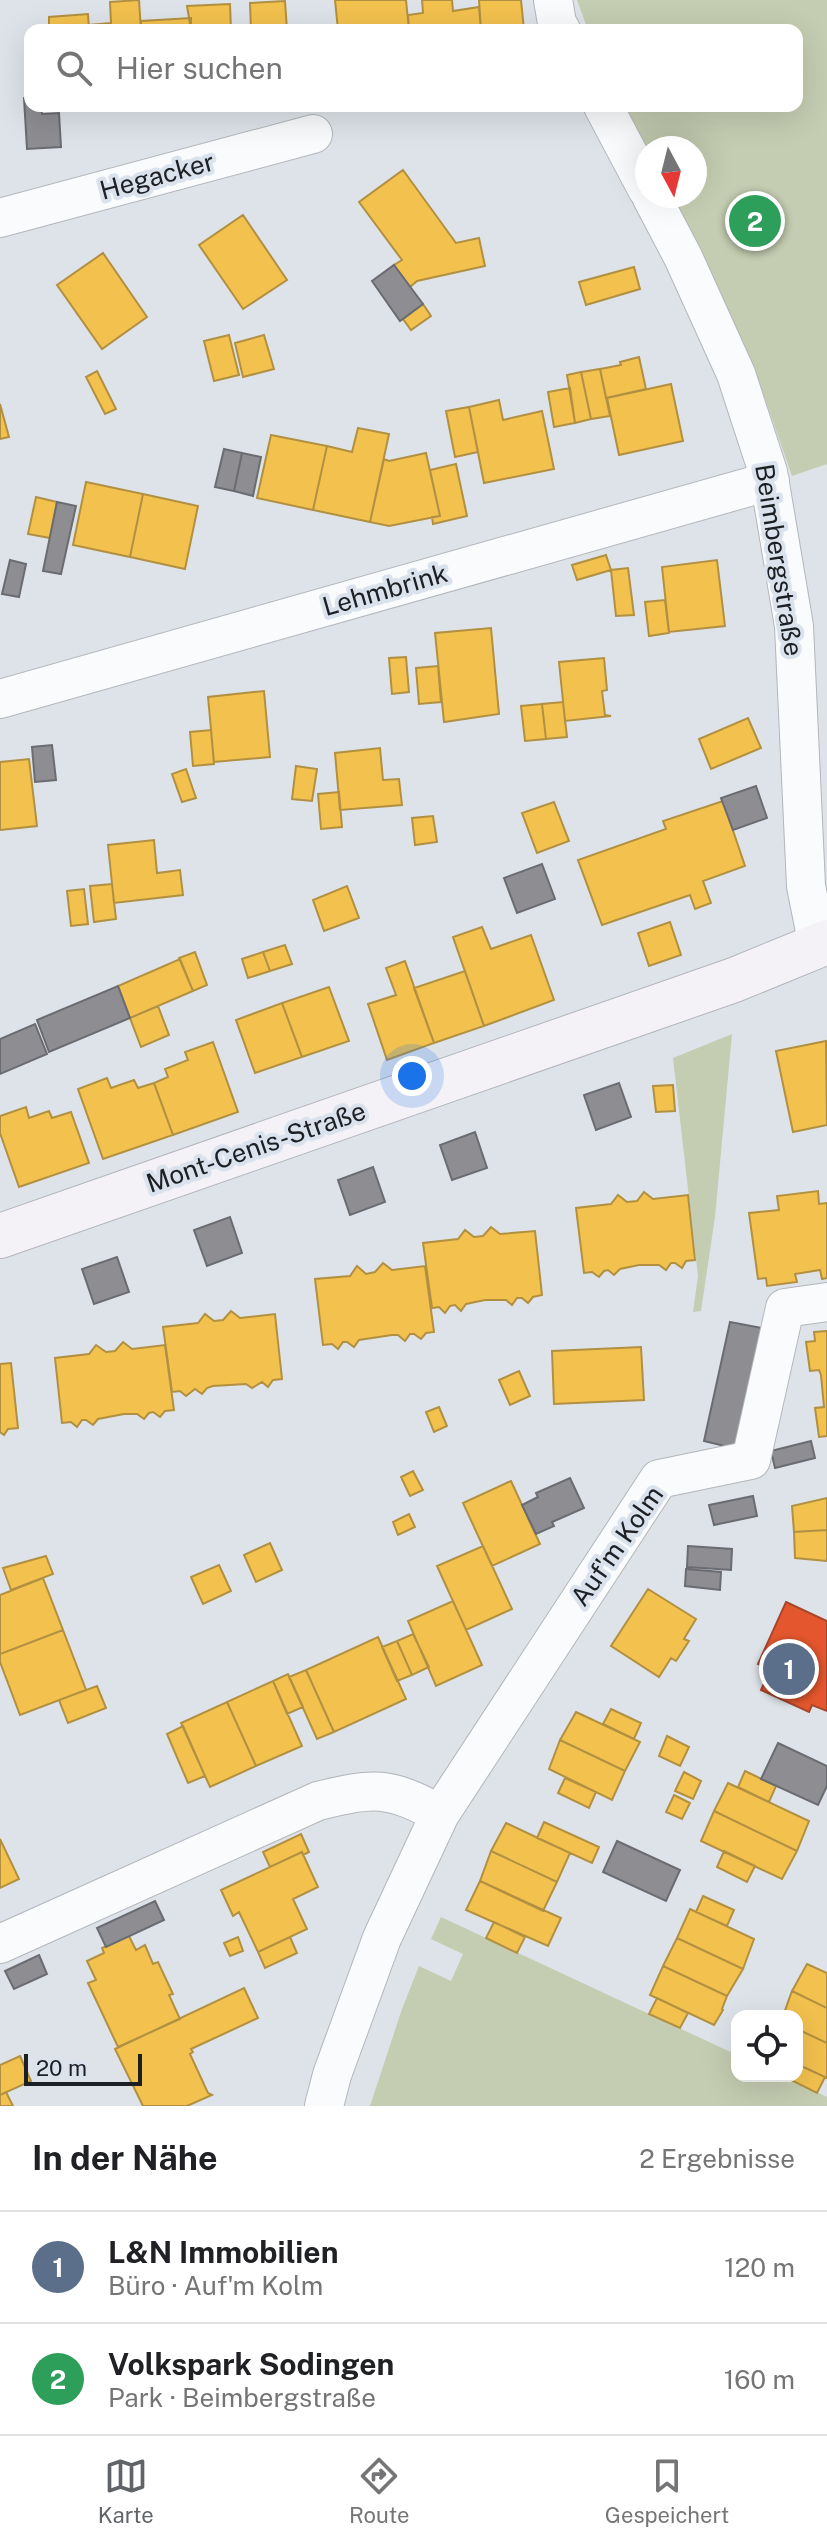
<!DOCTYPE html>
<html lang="de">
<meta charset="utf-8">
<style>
body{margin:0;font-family:"Public Sans",sans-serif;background:#f2f2f2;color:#202124}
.controls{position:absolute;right:24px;bottom:24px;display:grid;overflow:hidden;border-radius:16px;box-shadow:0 8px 32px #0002}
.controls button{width:72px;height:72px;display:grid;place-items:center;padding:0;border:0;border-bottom:2px solid #e0e0e0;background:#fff;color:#202124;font:40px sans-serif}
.compass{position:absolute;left:635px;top:136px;width:72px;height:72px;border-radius:50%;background:#fff;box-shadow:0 8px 32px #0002;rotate:173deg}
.scale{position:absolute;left:24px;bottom:20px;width:118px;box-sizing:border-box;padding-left:8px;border:4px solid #1c1f23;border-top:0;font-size:22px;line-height:28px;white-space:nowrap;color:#1c1f23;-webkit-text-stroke:6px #dae3ed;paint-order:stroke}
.you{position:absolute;left:412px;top:1076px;width:28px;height:28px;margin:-20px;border:6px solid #fff;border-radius:50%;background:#1a73e8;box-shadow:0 0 0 12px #1a73e833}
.badge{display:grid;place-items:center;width:52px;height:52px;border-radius:50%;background:#606468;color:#fff;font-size:26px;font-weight:700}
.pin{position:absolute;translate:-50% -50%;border:4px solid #fff;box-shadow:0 2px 8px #0006}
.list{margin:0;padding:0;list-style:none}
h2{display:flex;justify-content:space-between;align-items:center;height:104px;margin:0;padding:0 32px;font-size:34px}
h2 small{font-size:26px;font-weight:400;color:#757577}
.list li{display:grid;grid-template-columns:52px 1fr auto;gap:24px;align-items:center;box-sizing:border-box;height:112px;padding:0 32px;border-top:2px solid #e0e0e0}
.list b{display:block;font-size:30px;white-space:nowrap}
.list p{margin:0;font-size:26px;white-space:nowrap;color:#757577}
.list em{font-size:26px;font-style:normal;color:#757577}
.icon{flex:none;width:44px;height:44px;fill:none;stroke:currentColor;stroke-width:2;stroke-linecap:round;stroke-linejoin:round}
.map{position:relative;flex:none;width:827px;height:2106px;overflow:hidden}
.search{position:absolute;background:#fff;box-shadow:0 8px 32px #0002;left:24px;right:24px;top:24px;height:88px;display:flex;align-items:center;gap:20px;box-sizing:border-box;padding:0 28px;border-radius:16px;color:#757577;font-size:30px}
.sheet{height:328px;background:#fff}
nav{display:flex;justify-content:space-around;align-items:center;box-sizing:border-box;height:112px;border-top:2px solid #e0e0e0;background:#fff;font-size:22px;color:#757577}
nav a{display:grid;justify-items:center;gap:4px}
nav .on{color:#606468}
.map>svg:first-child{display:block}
.green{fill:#c4ccb1}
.homes{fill:#f2c14e;stroke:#b29041;stroke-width:2}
.shops{fill:#e4572e;stroke:#a8462b;stroke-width:2}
.industry{fill:#8d8d92;stroke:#6b6c71;stroke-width:2}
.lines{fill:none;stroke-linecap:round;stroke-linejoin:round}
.street-casing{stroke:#b3b6bb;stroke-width:40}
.secondary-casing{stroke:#b3b6bb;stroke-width:46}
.street{stroke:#fafbfc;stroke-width:38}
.secondary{stroke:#f4f2f6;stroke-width:44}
.labels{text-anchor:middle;stroke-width:8;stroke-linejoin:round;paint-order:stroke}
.street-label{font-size:26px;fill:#1c1f23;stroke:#dae3ed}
</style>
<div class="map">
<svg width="827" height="2106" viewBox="0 0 827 2106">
<rect width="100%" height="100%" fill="#dee3e9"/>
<path class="green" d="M577 0H827V464L792 476 762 390 666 196H695V148H647V158L622 106H797V30H588Z
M732 1034 715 1217 701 1311 693 1312 698 1276 673 1058Z
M441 1917 737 2055V2076H782L827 2097V2106H370L402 2009 419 1966 451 1981 463 1954 431 1939Z"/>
<path class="homes" d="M139 0 141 30H89V25L111 23 110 2Z
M335 0H406L409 30H338Z
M422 0H452L453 11 479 7 481 30H409L408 15 423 13Z
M479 0H521L524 30H481Z
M285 1 287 30H251L250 3Z
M230 4 231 30H191L187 6Z
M88 14 89 30H49V17Z
M191 18V30H141V21Z
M487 106H523L524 108 488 111Z
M403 170 456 243 479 238 485 266 417 281 410 287 394 265 402 260 359 202Z
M243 215 287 280 243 309 199 245Z
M103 253 147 317 102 349 57 285Z
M634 267 640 289 586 305 579 282Z
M423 304 431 316 411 330 403 319Z
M229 335 239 375 214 381 204 341Z
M264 335 274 369 243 377 235 343Z
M639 357 646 389 606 398 600 369 621 365 620 362Z
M600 369 610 416 591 419 581 372Z
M97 371 116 409 105 414 86 377Z
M581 372 591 419 575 423 567 375Z
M671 384 683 441 619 455 607 398Z
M570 388 575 423 554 427 548 392Z
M499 400 503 420 542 411 554 469 484 483 469 407Z
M0 404 9 437 0 439Z
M469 407 478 452 455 457 446 411Z
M358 428 389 434 370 522 313 510 327 446 352 452Z
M271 435 327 446 313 510 257 498Z
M426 453 440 516 389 526 370 522 384 459 389 461Z
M456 464 467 516 433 524 432 517 440 516 430 470Z
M86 482 143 494 130 557 73 545Z
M143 494 198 506 185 569 130 557Z
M36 497 57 502 50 538 28 534Z
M606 555 611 570 577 580 572 565Z
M717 560 725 626 669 632 662 567Z
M628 568 634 615 616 616 611 570Z
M665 600 669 633 649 636 645 602Z
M491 628 499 714 444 722 435 633Z
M406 657 409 692 392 694 389 658Z
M604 658 607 690 602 691 605 715 611 716 565 721 559 662Z
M438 666 441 702 419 704 416 668Z
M264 691 270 757 214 762 208 697Z
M563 702 567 737 546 739 542 704Z
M542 704 546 739 525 741 521 706Z
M748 718 761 748 711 769 699 739Z
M211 730 214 764 193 766 190 732Z
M380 748 383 780 399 779 402 805 340 810 335 753Z
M29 759 37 826 0 830V762Z
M296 766 317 769 312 801 292 799Z
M186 769 196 798 182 802 172 774Z
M339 792 342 827 321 829 318 794Z
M723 801 745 866 703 881 711 903 695 909 690 895 602 925 578 860 666 829 663 821Z
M554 802 569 841 537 853 522 813Z
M433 816 437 842 415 845 412 818Z
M154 840 157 873 180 870 183 895 114 903 108 845Z
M112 884 116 919 94 922 90 886Z
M347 886 359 918 324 931 313 900Z
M84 889 88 924 71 926 67 891Z
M670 922 681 955 649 966 638 933Z
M482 927 491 949 531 935 554 1000 484 1026 453 937Z
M285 945 292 964 270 971 263 952Z
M195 952 207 985 193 991 179 958Z
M263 952 270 971 248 978 242 959Z
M180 959 193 991 130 1018 118 986Z
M405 961 434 1043 387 1060 368 1004 396 995 386 968Z
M465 971 484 1026 434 1043 414 988Z
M329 987 349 1041 302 1057 282 1003Z
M282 1003 302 1057 255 1073 236 1020Z
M158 1006 169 1035 141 1047 130 1018Z
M826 1041 827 1125 793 1132 776 1051Z
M213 1042 238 1112 173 1135 154 1083 168 1077 165 1069 188 1060 185 1052Z
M107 1078 111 1088 134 1080 138 1088 154 1083 173 1135 103 1159 78 1089Z
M673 1085 675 1111 656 1112 653 1086Z
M26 1107 29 1118 49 1111 52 1118 71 1112 89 1163 19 1187 0 1133V1116Z
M818 1191 819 1204 827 1203V1278L822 1279 820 1270 795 1274 797 1282 767 1286 766 1278 758 1279 749 1213 779 1210 777 1196Z
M644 1192 653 1199 688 1195 695 1260 686 1261 682 1268 675 1263H671L666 1270 659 1265H639L620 1269 614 1275 608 1270 604 1271 599 1277 592 1272 584 1273 576 1208 611 1204 618 1195 627 1202 637 1201Z
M491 1227 500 1234 535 1231 542 1295 533 1297 528 1303 522 1298H517L512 1305 506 1300H485L466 1304 461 1311 455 1305 450 1306 445 1313 439 1307 432 1308 423 1243 458 1239 465 1230 474 1237 483 1236Z
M383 1263 392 1270 425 1266 434 1332 426 1333 421 1339 414 1334H410L405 1341 398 1335H392L359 1340 354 1347 347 1342H343L338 1349 332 1344 323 1345 315 1279 350 1276 357 1266 366 1274 375 1272Z
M231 1311 240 1318 275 1314 282 1379 273 1380 268 1387 262 1382 252 1388 246 1384 213 1386 207 1388 202 1394 195 1389 186 1396 180 1391 172 1392 163 1327 198 1323 205 1314 214 1321 223 1320Z
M827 1331V1436L819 1437 815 1408 824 1407 821 1375 819 1370 810 1371 806 1342 815 1341 814 1332Z
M123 1342 132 1349 165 1345 174 1410 165 1411 160 1417 153 1412 149 1413 144 1419 137 1414H124L98 1419 93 1425 86 1420H82L77 1427 71 1422 62 1423 55 1358 89 1354 96 1345 106 1352 115 1351Z
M641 1347 644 1400 554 1404 552 1351Z
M11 1363 18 1428 8 1429 4 1435 0 1432V1364Z
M519 1371 530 1396 510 1405 499 1380Z
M439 1407 447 1426 434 1432 426 1412Z
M413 1471 423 1490 410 1496 401 1477Z
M511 1481 540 1544 492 1566 463 1503Z
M827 1498V1530L794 1532 792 1506Z
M409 1514 415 1527 398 1535 393 1522Z
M827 1530V1561L795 1558 794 1532Z
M270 1543 282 1570 256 1582 244 1555Z
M483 1546 512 1609 466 1630 437 1566Z
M46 1556 53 1574 11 1590 3 1568Z
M219 1565 231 1591 203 1604 191 1577Z
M43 1578 63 1630 0 1654V1595Z
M648 1589 696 1619 684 1639 689 1641 676 1661 671 1658 659 1677 611 1646Z
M453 1601 482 1665 436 1686 408 1621Z
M63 1630 86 1690 20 1715 0 1662V1654Z
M413 1634 429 1667 412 1675 397 1641Z
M378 1637 406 1699 334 1732 306 1670Z
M397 1641 412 1675 397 1681 382 1647Z
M306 1670 334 1732 317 1739 289 1677Z
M288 1674 303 1707 287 1714 273 1681Z
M273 1681 302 1746 256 1766 227 1702Z
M97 1686 106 1708 68 1723 59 1700Z
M227 1702 256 1766 210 1787 181 1723Z
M611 1709 641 1723 634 1739 603 1724Z
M576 1712 640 1742 625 1771 560 1740Z
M183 1726 205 1776 188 1783 167 1734Z
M667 1736 689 1747 680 1766 659 1756Z
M560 1740 625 1771 612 1800 549 1769Z
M745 1771 776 1786 769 1802 738 1787Z
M684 1772 701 1781 693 1799 675 1791Z
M565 1778 596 1792 589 1808 558 1793Z
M728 1783 809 1821 797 1851 714 1811Z
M674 1795 690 1803 682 1819 666 1812Z
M714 1811 797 1851 782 1879 701 1841Z
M544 1822 599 1847 592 1863 537 1838Z
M506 1823 570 1853 557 1882 491 1851Z
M301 1834 309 1852 303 1855 302 1852 270 1867 263 1852Z
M0 1839 19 1879 0 1888Z
M491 1851 557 1882 543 1911 480 1881Z
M724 1851 755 1866 747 1882 717 1867Z
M302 1852 318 1887 293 1899 307 1929 258 1952 239 1912 233 1916 221 1890Z
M480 1881 561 1918 548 1946 466 1910Z
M703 1896 734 1910 727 1926 696 1912Z
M690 1909 754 1939 743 1969 677 1938Z
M494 1922 525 1937 517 1953 486 1938Z
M129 1936 136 1950 145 1945 153 1964 158 1962 173 1994 169 1995 180 2019 118 2047 88 1983 96 1980 87 1961 104 1953 102 1948Z
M238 1937 243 1951 230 1956 224 1943Z
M290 1937 297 1953 265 1968 258 1952Z
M677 1938 743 1969 727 1996 663 1966Z
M807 1964 827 1973V2008L792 1991Z
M663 1966 727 1996 722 2009 723 2010 714 2025 650 1995Z
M244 1988 258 2018 191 2049 193 2052 190 2054 208 2093 212 2095 187 2106H143L115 2049Z
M792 1991 827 2008V2043L797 2029V2016H783Z
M657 1998 688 2013 680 2028 649 2014Z
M797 2029 827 2043V2078L797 2064Z
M20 2056 31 2081 0 2095V2065Z
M797 2064 825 2077 817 2093 787 2078 797 2076Z
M6 2092 13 2106H0V2095Z"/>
<path class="shops" d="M786 1602 827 1621V1711L812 1705 809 1712 761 1690 771 1669 758 1664Z"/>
<path class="industry" d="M30 97V106H41L42 114 59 113 61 147 27 149 24 98Z
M394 265 423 304 400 321 372 281Z
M224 449 242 453 234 491 215 487Z
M242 453 261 457 253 496 234 491Z
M57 502 76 506 61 574 43 571Z
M10 560 26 564 19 597 2 594Z
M52 745 56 780 35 782 32 747Z
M756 786 767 818 733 830 721 798Z
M542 864 555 899 517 913 504 878Z
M118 986 130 1018 49 1052 37 1020Z
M35 1024 47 1054 0 1074V1039Z
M619 1083 631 1117 596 1130 584 1095Z
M475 1132 487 1168 452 1180 440 1145Z
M373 1167 385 1202 350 1215 338 1180Z
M230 1217 242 1253 207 1266 194 1230Z
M117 1257 129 1292 94 1304 82 1269Z
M730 1322 762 1328 737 1449 704 1441Z
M811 1441 815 1458 775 1468 771 1451Z
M570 1478 584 1508 552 1522 554 1526 536 1534 522 1505 538 1497 536 1493Z
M753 1496 757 1516 714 1525 709 1505Z
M688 1546 732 1549 731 1570 687 1567Z
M686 1569 721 1572 720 1590 685 1586Z
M778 1743 827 1766V1786L818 1805 761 1779Z
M617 1841 680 1870 666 1901 603 1872Z
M155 1901 164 1920 106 1947 97 1928Z
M39 1955 47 1974 14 1989 5 1971Z"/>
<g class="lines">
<defs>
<path id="street" d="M553 0 557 23 561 30
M603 106 647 189
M651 196 683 257 736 374 768 472 794 626 806 886 818 946
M0 218 313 134
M0 699 770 481
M0 1944 318 1801C374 1787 388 1786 440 1814
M324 2106 332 2075 382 1938 440 1814 659 1479 751 1460 785 1308 827 1302"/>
<path id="secondary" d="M0 1236 734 980 827 942"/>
</defs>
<use href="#street" class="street-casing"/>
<use href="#secondary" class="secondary-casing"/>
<use href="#street" class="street"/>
<use href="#secondary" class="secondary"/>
</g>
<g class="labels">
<g class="street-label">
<text transform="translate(157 176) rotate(-15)" y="9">Hegacker</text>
<text transform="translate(779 560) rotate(81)" y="9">Beimbergstraße</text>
<text transform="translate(385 590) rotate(-16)" y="9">Lehmbrink</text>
<text transform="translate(256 1147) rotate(-19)" y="9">Mont-Cenis-Straße</text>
<text transform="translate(617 1546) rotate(-55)" y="9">Auf'm Kolm</text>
</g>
</g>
</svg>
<div class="controls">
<button><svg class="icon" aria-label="locate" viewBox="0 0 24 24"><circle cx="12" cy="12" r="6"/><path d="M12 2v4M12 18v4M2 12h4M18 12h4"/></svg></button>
</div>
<svg class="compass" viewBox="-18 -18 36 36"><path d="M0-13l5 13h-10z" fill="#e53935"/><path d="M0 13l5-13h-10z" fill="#757577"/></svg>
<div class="scale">20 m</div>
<div class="you"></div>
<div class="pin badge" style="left:789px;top:1669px;background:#5c6f8a">1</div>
<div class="pin badge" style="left:755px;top:221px;background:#2e9e5b">2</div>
<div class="search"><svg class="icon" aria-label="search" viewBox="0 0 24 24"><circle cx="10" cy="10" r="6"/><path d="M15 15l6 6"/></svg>Hier suchen</div>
</div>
<section class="sheet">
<h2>In der Nähe<small>2 Ergebnisse</small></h2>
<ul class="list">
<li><span class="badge" style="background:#5c6f8a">1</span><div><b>L&amp;N Immobilien</b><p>Büro · Auf'm Kolm</p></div><em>120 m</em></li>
<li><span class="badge" style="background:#2e9e5b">2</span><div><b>Volkspark Sodingen</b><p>Park · Beimbergstraße</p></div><em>160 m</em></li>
</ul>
</section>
<nav>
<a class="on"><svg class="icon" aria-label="map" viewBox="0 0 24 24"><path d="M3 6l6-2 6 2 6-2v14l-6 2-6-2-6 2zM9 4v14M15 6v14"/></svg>Karte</a>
<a><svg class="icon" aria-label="directions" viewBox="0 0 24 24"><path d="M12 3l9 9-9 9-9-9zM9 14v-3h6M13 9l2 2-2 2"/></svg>Route</a>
<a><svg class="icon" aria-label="saved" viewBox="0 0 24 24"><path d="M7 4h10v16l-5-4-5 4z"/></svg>Gespeichert</a>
</nav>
